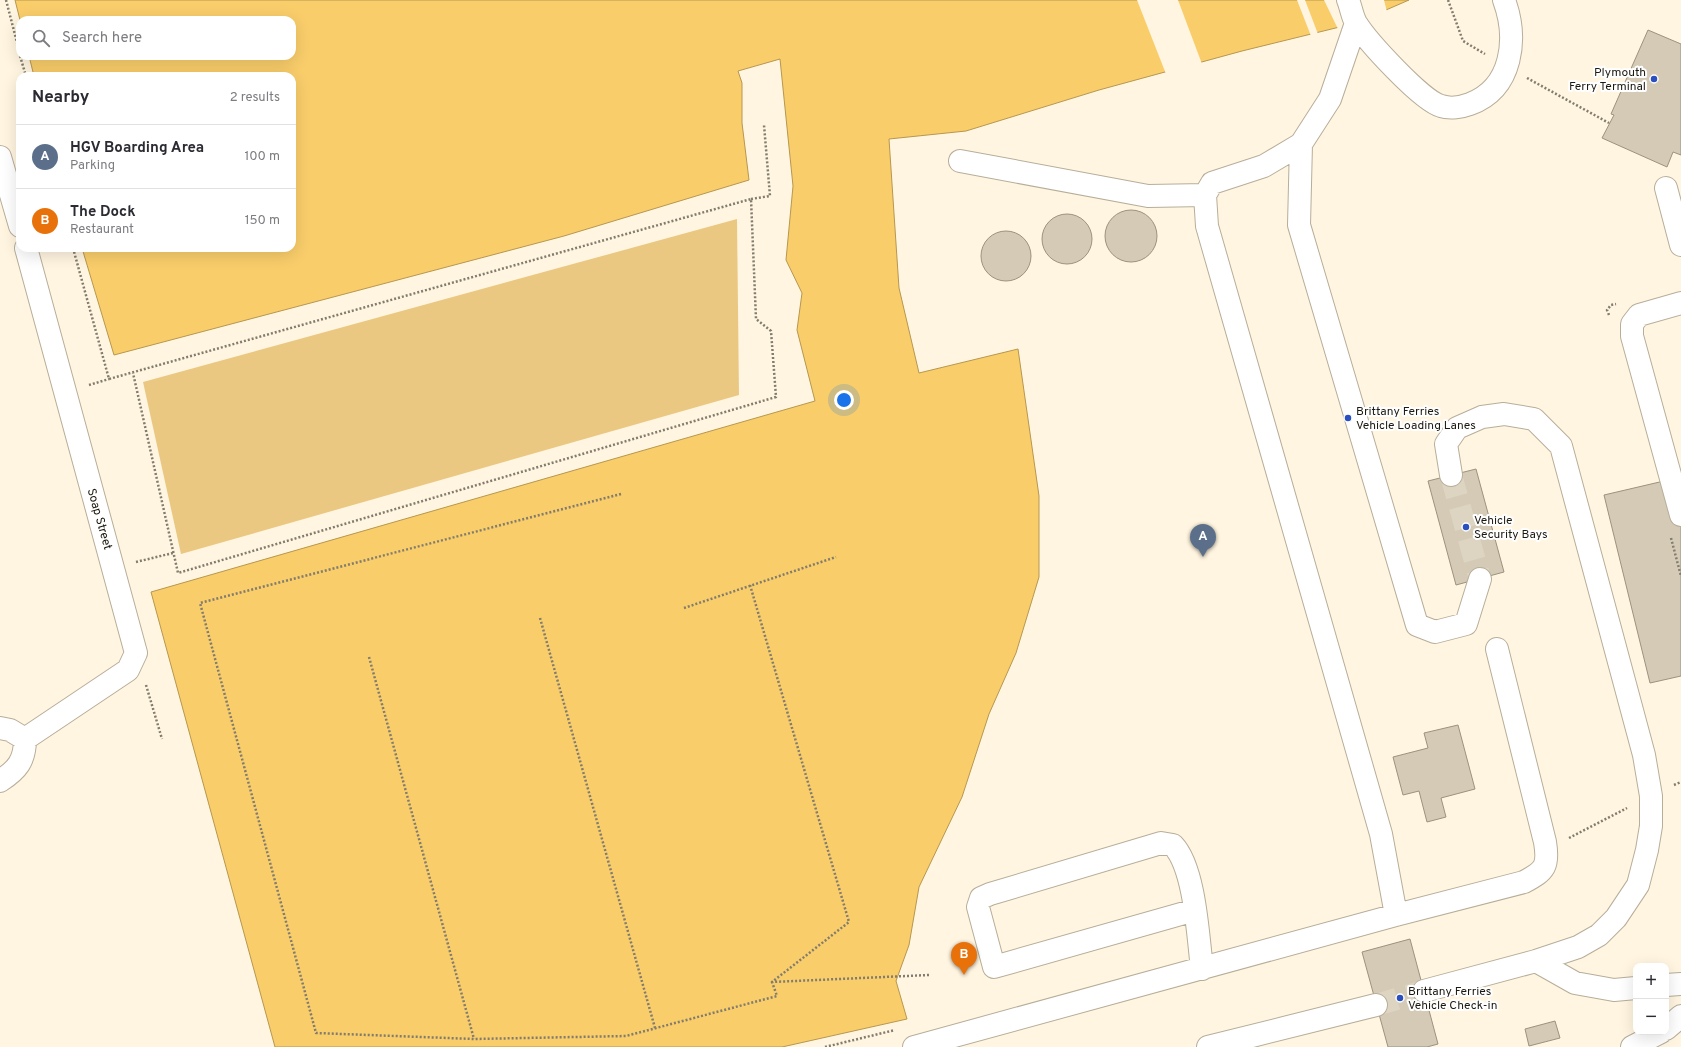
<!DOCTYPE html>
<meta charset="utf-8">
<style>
body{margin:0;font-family:Overpass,sans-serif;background:#f7f7f7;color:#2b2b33}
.controls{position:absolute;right:12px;bottom:12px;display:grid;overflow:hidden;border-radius:8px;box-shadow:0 4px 16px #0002}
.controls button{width:36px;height:36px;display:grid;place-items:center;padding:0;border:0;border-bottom:1px solid #e1e1e2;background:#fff;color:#2b2b33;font:20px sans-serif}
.you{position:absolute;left:844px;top:400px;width:14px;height:14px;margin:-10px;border:3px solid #fff;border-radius:50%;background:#1a73e8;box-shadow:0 0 0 6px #1a73e833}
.badge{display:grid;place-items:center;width:26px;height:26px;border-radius:50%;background:#b45309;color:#fff;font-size:13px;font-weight:700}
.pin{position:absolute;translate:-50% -33px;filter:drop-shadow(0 1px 2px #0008)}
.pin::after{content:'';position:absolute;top:21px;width:14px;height:12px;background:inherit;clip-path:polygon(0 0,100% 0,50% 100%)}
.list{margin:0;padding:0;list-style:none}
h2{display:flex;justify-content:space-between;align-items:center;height:52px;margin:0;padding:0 16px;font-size:17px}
h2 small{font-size:13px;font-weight:400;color:#7c7c81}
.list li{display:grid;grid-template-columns:26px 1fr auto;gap:12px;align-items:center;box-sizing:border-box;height:64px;padding:0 16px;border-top:1px solid #e1e1e2}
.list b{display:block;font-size:15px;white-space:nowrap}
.list p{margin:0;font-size:13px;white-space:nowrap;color:#7c7c81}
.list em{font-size:13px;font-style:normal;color:#7c7c81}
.icon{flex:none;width:22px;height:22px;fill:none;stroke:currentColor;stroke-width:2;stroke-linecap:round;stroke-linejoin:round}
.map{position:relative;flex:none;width:1681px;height:1047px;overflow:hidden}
.search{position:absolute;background:#fff;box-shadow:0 4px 16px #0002;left:16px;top:16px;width:280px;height:44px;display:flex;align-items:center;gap:10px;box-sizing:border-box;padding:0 14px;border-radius:12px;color:#7c7c81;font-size:15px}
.panel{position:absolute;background:#fff;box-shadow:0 4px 16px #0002;left:16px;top:72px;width:280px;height:180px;border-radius:12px}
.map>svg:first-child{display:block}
.green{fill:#eac881}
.water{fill:#f9cd6a;stroke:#b7974f}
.pier{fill:#fff5e0}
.building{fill:#d4cab6;stroke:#9b927f}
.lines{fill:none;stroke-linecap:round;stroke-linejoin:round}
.minor-tunnel{stroke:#ddd4c1;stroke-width:22;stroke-dasharray:22 11;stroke-linecap:butt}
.minor-casing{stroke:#b7ae9a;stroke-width:24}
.path{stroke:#827c6e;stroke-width:2.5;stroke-dasharray:2 2;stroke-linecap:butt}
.minor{stroke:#fff;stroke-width:22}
.poi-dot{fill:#2a4fbf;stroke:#fff;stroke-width:1.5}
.labels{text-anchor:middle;stroke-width:4;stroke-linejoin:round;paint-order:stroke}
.poi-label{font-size:12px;fill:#1c1911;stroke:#fff;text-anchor:start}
.street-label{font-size:12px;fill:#1c1911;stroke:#fff}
</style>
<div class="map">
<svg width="1681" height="1047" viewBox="0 0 1681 1047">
<rect width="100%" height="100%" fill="#fff5e0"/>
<path class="green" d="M737 219 739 395 181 554 143 382Z"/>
<path class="water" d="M15 0H1409L1356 23 1242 51 1099 90 966 131 889 139 899 288 919 373 1018 349 1039 496V577L1016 653 989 714 962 797 919 887 909 945 896 981 907 1019 782 1047H275L151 592 815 401 797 330 802 293 786 260 793 186 780 59 738 71 742 83V123L749 180 564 236 114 355 82 248H292V76H34L29 56H292V20H20Z"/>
<path class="pier" d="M1137 0H1178L1202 64 1166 74Z
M1297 0H1305L1318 34 1311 36Z
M1324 0H1384L1387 12 1357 25 1338 29Z"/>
<path class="building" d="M1648 30 1681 44V155L1673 152 1667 167 1602 138 1614 115 1611 114Z
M1105 236a26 26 0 1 1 52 0a26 26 0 1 1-52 0Z
M1042 239a25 25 0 1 1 50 0a25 25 0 1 1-50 0Z
M981 256a25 25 0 1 1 50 0a25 25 0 1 1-50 0Z
M1476 469 1504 572 1456 585 1428 481Z
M1681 477V676L1650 683 1604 495Z
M1458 725 1475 789 1441 798 1446 817 1427 822 1419 791 1403 795 1393 757 1428 748 1424 733Z
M1410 939 1438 1044 1427 1047H1388L1362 952Z
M1555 1021 1560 1038 1529 1046 1525 1029Z"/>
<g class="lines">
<path class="minor-tunnel" d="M1451 475 1480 579
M1376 1005 1424 991"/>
<defs>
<path id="minor" d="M1348 0C1351 7 1352 16 1356 23 1367 41 1422 101 1441 106 1450 109 1462 107 1470 104 1513 88 1518 38 1504 0
M1356 23 1330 99 1301 144 1299 225 1417 625 1435 632 1466 624 1480 579
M1301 144 1264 166 1212 183 1205 195 1207 226 1381 834 1396 915
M0 157 20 226
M960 161 1148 196 1205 195
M1666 188 1681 245
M1681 303 1639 315 1632 324V336L1681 515
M0 728 10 730 25 739C25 761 17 770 0 781
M25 739 128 670 136 653 26 248
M1195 910 994 967 978 907 981 898 990 894 1161 843 1173 845C1195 868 1198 936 1202 969
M1536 961 1575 983 1614 990 1636 988
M1666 985 1681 984
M1424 991 1536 961 1578 947 1599 935 1616 918 1638 885 1647 850 1651 826V796L1644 755 1561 446 1534 419 1504 414 1482 417 1457 428 1446 444 1451 475
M1666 1029 1681 1016
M914 1047 1396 915 1524 882C1545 871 1549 866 1545 842L1497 649
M1208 1047 1376 1005
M1632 1047 1661 1032"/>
</defs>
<use href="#minor" class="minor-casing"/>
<path class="path" d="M6 0 20 54
M1448 0 1463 41 1485 54
M20 56 26 76
M1527 78 1609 123
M751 199 770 196 764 125
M73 248 109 379 751 199 756 319 771 331 776 397 178 573 133 373
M1609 315 1607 310 1611 305 1616 304
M89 385 109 379
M621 494 200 603 316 1033 474 1039 626 1036 777 996 772 982
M1671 538 1681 576
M136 562 173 553
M750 585 849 922 772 982 929 975
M684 608 836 557
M540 618 655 1028
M369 657 474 1039
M146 685 162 739
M1674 785 1681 782
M1569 838 1627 808
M825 1047 895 1030"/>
<use href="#minor" class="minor"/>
</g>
<g class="poi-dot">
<circle cx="1654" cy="79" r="4"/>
<circle cx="1348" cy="418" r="4"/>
<circle cx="1466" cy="527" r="4"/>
<circle cx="1400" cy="998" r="4"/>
</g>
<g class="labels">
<g class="poi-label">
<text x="1646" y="76" text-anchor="end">Plymouth<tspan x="1646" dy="14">Ferry Terminal</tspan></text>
<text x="1356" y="415">Brittany Ferries<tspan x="1356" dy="14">Vehicle Loading Lanes</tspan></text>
<text x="1474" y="524">Vehicle<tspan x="1474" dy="14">Security Bays</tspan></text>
<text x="1408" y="995">Brittany Ferries<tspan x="1408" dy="14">Vehicle Check-in</tspan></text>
</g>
<g class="street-label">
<text transform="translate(100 519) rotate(74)" y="4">Soap Street</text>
</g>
</g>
</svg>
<div class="controls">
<button>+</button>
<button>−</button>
</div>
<div class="you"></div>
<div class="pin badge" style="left:1203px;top:557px;background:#5c6f8a">A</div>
<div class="pin badge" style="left:964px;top:975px;background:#e8710a">B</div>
<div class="search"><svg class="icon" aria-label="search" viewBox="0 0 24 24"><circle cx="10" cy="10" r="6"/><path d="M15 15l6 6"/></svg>Search here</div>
<section class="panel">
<h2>Nearby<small>2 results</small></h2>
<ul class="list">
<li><span class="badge" style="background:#5c6f8a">A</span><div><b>HGV Boarding Area</b><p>Parking</p></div><em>100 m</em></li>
<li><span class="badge" style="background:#e8710a">B</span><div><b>The Dock</b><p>Restaurant</p></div><em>150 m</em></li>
</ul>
</section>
</div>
